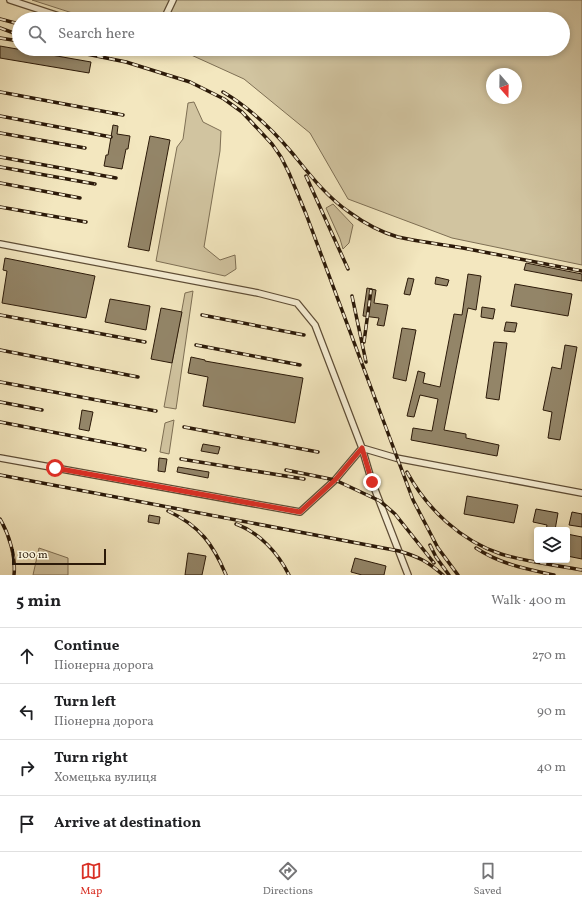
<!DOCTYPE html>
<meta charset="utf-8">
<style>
body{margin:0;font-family:Vollkorn,serif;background:#f6f6f6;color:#202124}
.controls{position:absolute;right:12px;bottom:12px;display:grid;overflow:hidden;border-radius:4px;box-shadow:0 2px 6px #0003}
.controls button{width:36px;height:36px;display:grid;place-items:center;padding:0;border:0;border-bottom:1px solid #e0e0e0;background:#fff;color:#202124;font:20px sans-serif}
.compass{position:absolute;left:486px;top:68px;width:36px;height:36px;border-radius:50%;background:#fff;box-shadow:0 2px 6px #0003;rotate:160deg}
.scale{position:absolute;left:12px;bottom:10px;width:94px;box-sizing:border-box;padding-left:4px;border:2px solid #2c1a09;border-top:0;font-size:11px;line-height:14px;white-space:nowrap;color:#2c1a09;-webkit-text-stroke:3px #f7efd5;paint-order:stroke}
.stop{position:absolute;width:12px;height:12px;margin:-9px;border:3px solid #d93025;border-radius:50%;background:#fff}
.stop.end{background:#d93025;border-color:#fff;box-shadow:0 1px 4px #0008}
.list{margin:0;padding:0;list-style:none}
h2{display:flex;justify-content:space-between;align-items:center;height:52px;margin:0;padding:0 16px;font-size:17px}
h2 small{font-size:13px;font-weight:400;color:#757577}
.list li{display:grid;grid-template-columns:26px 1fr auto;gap:12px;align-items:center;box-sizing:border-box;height:56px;padding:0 16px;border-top:1px solid #e0e0e0}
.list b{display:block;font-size:15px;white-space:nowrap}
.list p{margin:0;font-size:13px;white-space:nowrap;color:#757577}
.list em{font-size:13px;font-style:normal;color:#757577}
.icon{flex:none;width:22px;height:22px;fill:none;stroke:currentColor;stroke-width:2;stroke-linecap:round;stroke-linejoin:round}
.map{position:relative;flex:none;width:582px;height:575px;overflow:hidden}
.search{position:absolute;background:#fff;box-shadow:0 2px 6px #0003;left:12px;right:12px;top:12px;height:44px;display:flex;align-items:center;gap:10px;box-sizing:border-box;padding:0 14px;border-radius:22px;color:#757577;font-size:15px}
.sheet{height:276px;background:#fff}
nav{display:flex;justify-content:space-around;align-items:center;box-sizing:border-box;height:56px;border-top:1px solid #e0e0e0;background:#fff;font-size:11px;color:#757577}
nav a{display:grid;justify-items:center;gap:2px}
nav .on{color:#d93025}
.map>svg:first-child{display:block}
.green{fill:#d1c4a0;stroke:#7e6f54;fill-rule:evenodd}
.building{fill:#938568;stroke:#2c1a09}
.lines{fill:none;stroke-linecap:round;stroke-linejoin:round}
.street-casing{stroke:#5e4d36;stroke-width:8}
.street{stroke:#f7efd5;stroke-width:5.5}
.rail-casing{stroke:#2c1a09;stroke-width:3.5}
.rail{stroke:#f7efd5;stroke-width:2;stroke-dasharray:6;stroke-linecap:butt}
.route{stroke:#d93025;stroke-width:5}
</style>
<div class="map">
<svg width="582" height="575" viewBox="0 0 582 575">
<rect width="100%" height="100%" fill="#f3e7bf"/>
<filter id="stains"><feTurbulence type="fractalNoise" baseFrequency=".005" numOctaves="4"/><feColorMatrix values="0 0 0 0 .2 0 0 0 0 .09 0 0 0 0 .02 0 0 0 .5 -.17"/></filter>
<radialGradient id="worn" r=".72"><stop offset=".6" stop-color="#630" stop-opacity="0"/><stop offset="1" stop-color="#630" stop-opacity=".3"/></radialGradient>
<path class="green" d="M32 0H582V265L452 238 348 199 310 133 244 79 178 49H563V19H91ZM492 74H516V98H492Z
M194 102 203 122 221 131 220 151 204 247 220 260 235 255 236 269 225 276 156 261 177 147 183 139 188 103Z
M333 204 353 225 349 243 343 249 340 239 326 208Z
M193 291 176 409 164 407 185 293Z
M174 420 169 454 160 452 165 423Z
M39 548 68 558V575H33Z"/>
<path class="building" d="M0 46 91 62 89 73 0 58Z
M113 125 118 126 117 134 130 136 128 149H126L122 169 104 166 106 155H108Z
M150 136 170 140 149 251 128 247Z
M5 258 95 276 86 318 2 303 7 271 3 270Z
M526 263 582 274V281L524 270Z
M468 274 481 276 476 310 468 308 444 430 466 434V438L499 445 497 456 411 440 413 428 432 431 438 399 420 395 414 417 407 416 418 371 425 373 423 383 440 387 454 314 462 315Z
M436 277 449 280 447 286 435 284Z
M408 278 414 279 410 295 404 294Z
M515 284 572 294 568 316 511 306Z
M367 288 376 290 374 303 388 305 384 326 377 325 379 318 363 316Z
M110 299 150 306 146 330 105 322Z
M482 307 495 309 493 319 481 317Z
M161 308 182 312 172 363 151 359Z
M506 322 517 323 515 332 504 331Z
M402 328 416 330 406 381 393 378Z
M494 342 507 343 499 400 486 398Z
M565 345 577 347 560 440 548 438 552 412 543 410 552 367 561 369Z
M191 357 205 360V361L303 378 295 423 203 406 208 377 188 373Z
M82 410 93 412 89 431 79 429Z
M203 444 220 447 218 454 201 451Z
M159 458 167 459 165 472 158 471Z
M178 467 209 472 208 478 177 472Z
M467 496 518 505 514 523 464 514Z
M536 509 558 513 555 530H546L547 525 533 522Z
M572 512 582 514V527L569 525Z
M149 515 160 517 159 524 148 522Z
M567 534 582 537V559L567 556Z
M188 553 206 556 202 575H185Z
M355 558 386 566 384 575H362L351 572Z"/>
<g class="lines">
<defs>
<path id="street" d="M10 0 68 19
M164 19 173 0
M0 244 258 293 297 303 315 325 362 448 396 458 582 493
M362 448 372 482 408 575
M0 458 300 512 335 480 362 448"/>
</defs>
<use href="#street" class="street-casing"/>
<use href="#street" class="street"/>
<defs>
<path id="rail" d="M0 19 19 24
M0 28 19 35
M0 38 19 41
M62 49 126 62 190 82 224 99 242 112 272 144 281 157 289 173 306 214 413 500 438 548 458 575
M0 92 123 115
M223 92C250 108 272 129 293 154 310 175 326 196 349 212 364 223 380 232 398 237 419 242 441 244 463 248 503 256 542 263 582 271
M0 116 111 137
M0 133 85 148
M0 157 116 178
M0 167 95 184
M306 176 348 269
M0 183 80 198
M0 207 86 222
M352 296 366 362
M0 315 145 342
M202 315 304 335
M364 342 371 290
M196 345 300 365
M0 350 138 377
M0 382 156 411
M0 402 42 410
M0 422 145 450
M184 427 318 452
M181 459 304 479
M286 470 335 480 380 501 395 514 434 563
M407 472C427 509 461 541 501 554 527 562 555 565 582 570
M0 475 399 551C419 557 427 561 443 575
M168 511C200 526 213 544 226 575
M0 519C9 534 16 557 14 575
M236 524C260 533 278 553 289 575
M430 545 436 557 449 575
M476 548C500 564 526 569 554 575"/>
</defs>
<use href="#rail" class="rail-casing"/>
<use href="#rail" class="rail"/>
</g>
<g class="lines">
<path class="route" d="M55 468 300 512 335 480 362 448 372 482"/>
</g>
<rect width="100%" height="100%" filter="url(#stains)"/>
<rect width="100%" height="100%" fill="url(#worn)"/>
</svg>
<div class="controls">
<button><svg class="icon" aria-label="layers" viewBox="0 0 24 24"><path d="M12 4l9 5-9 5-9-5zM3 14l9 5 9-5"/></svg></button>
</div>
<svg class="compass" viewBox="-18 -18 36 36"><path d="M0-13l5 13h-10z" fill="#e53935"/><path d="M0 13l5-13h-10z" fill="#757577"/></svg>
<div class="scale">100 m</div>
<div class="stop" style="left:55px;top:468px"></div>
<div class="stop end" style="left:372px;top:482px"></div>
<div class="search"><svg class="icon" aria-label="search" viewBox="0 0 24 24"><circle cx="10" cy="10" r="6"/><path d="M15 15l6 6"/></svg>Search here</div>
</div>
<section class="sheet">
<h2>5 min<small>Walk · 400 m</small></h2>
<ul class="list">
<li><svg class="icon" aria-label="ahead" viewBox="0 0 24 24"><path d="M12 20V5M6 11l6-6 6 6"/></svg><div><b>Continue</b><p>Піонерна дорога</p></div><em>270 m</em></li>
<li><svg class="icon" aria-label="left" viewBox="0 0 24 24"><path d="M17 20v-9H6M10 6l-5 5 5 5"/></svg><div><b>Turn left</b><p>Піонерна дорога</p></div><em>90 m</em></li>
<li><svg class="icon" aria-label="right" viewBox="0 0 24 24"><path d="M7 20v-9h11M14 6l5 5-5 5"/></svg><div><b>Turn right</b><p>Хомецька вулиця</p></div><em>40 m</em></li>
<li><svg class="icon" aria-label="arrive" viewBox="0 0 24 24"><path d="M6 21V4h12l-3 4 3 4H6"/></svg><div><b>Arrive at destination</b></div></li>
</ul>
</section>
<nav>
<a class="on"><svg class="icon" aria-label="map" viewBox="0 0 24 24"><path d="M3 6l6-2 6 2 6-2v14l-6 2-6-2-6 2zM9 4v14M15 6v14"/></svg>Map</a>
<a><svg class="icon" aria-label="directions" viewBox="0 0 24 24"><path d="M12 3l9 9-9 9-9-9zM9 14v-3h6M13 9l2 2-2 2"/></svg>Directions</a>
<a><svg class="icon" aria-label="saved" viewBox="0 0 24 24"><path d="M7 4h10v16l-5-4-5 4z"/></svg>Saved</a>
</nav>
